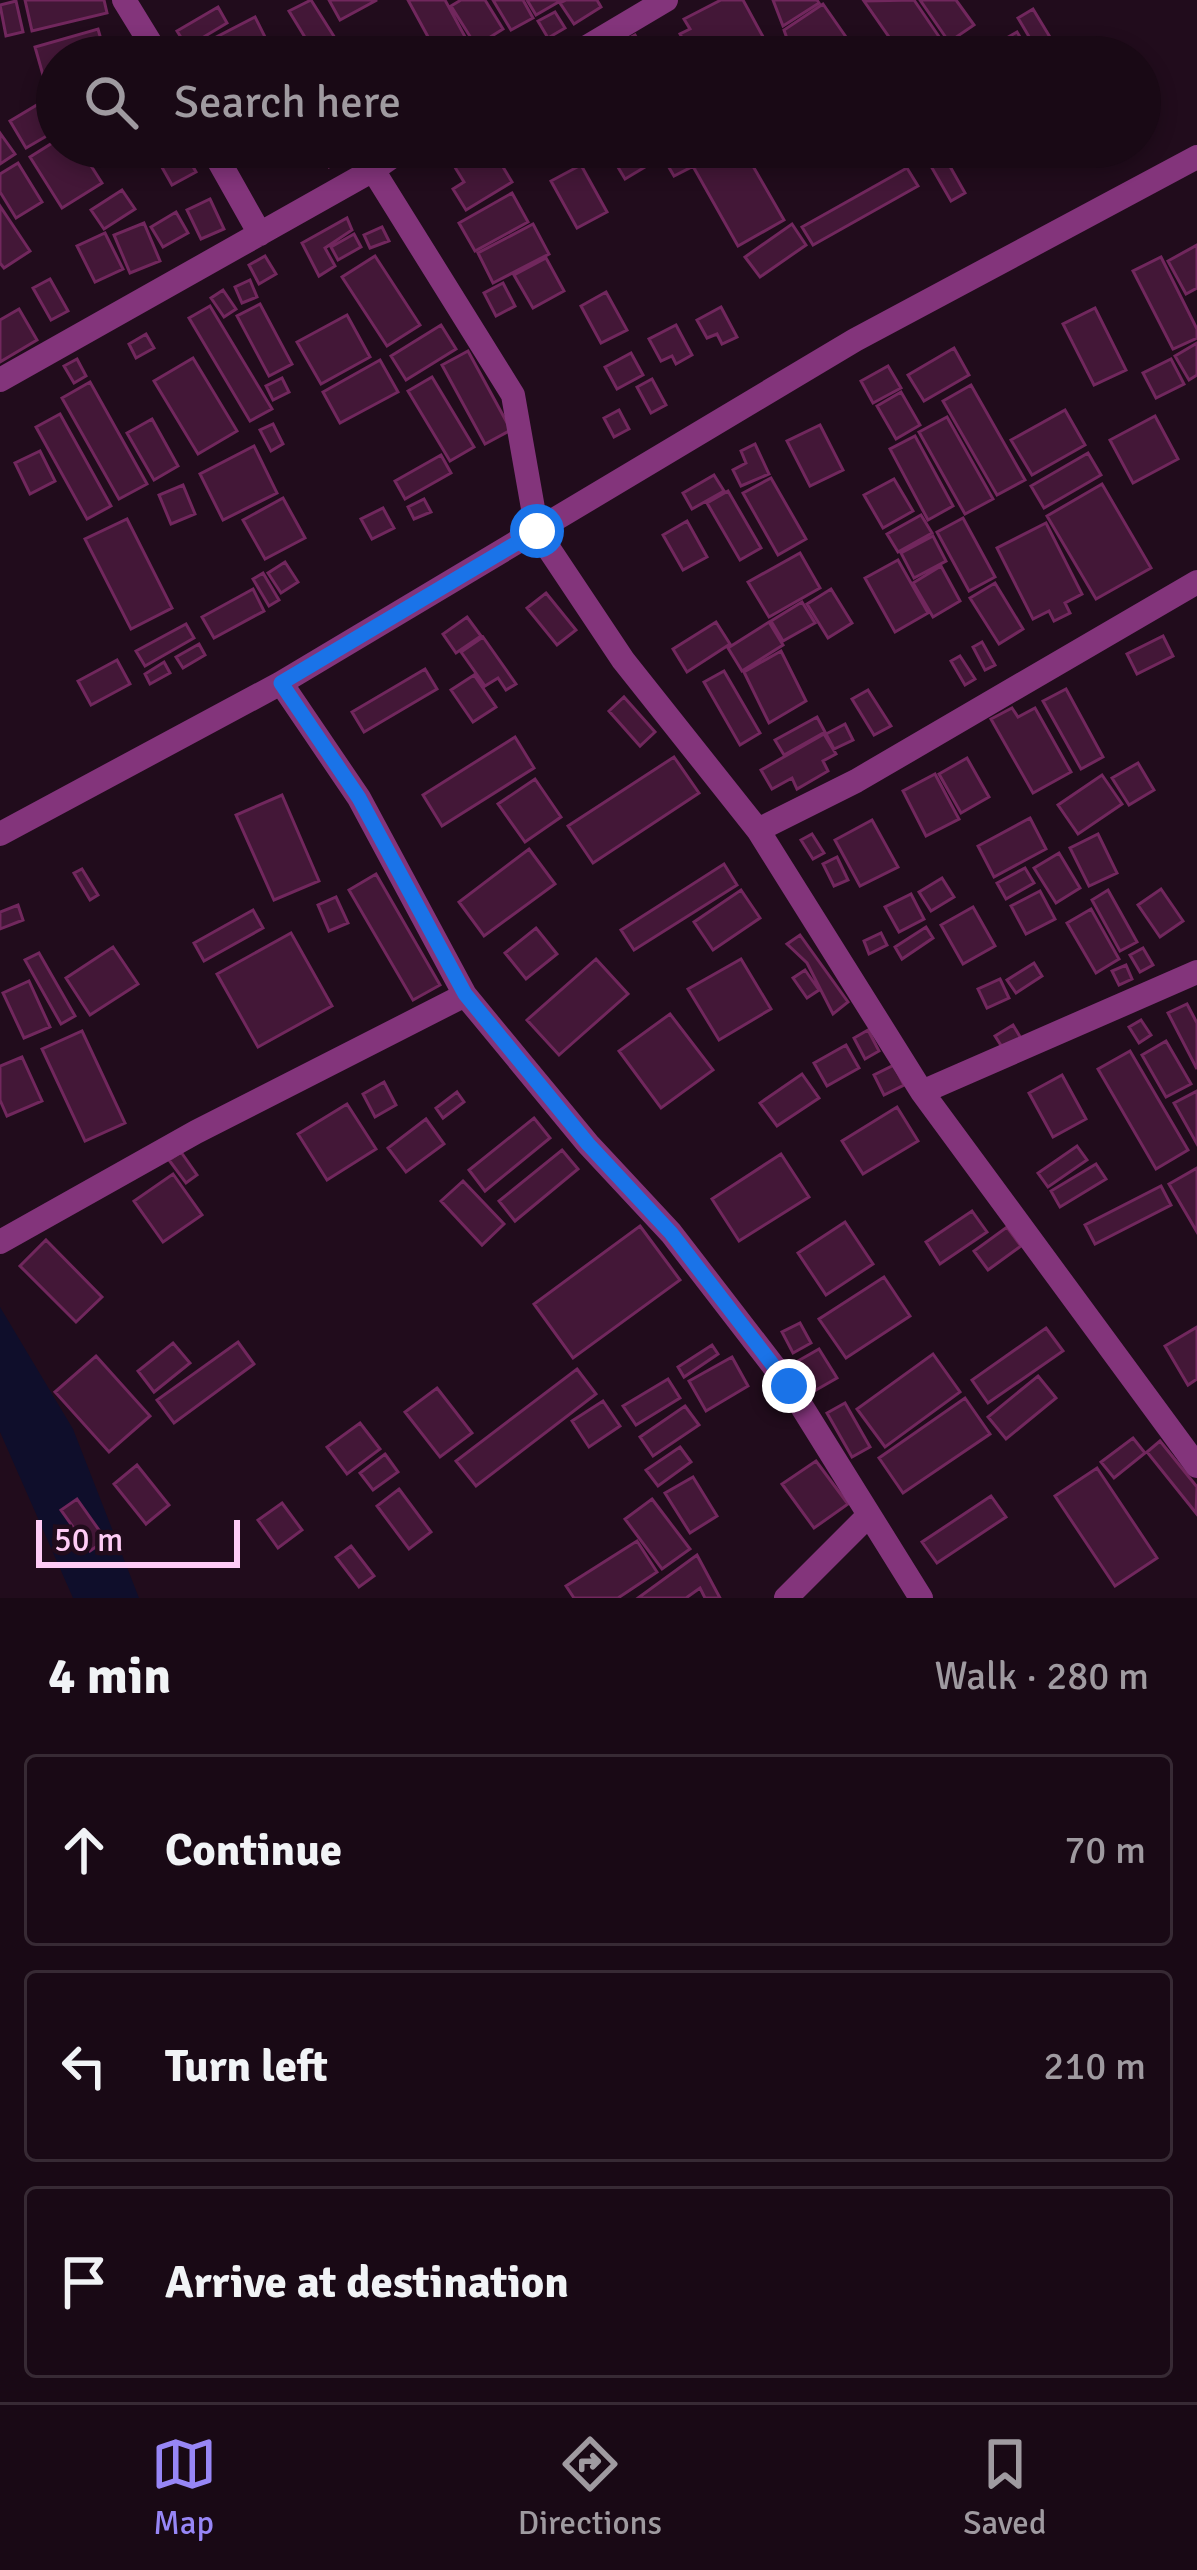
<!DOCTYPE html>
<meta charset="utf-8">
<style>
body{margin:0;font-family:Signika,sans-serif;background:#22121e;color:#f1f3f6}
.scale{position:absolute;left:36px;bottom:30px;width:204px;box-sizing:border-box;padding-left:12px;border:6px solid #ffccf6;border-top:0;font-size:33px;line-height:42px;white-space:nowrap;color:#ffccf6;-webkit-text-stroke:9px #210c1c;paint-order:stroke}
.stop{position:absolute;width:36px;height:36px;margin:-27px;border:9px solid #1a73e8;border-radius:50%;background:#fff}
.stop.end{background:#1a73e8;border-color:#fff;box-shadow:0 3px 12px #0008}
.list{margin:0;padding:0;list-style:none}
h2{display:flex;justify-content:space-between;align-items:center;height:156px;margin:0;padding:0 48px;font-size:51px}
h2 small{font-size:39px;font-weight:400;color:#9f9aa0}
.list li{display:grid;grid-template-columns:78px 1fr auto;gap:36px;align-items:center;box-sizing:border-box;height:192px;margin:0 24px 24px;padding:0 24px;border:3px solid #372a34;border-radius:12px}
.list b{display:block;font-size:45px;white-space:nowrap}
.list em{font-size:39px;font-style:normal;color:#9f9aa0}
.icon{flex:none;width:66px;height:66px;fill:none;stroke:currentColor;stroke-width:2;stroke-linecap:round;stroke-linejoin:round}
.map{position:relative;flex:none;width:1197px;height:1598px;overflow:hidden}
.search{position:absolute;background:#190915;box-shadow:0 6px 18px #0003;left:36px;right:36px;top:36px;height:132px;display:flex;align-items:center;gap:30px;box-sizing:border-box;padding:0 42px;border-radius:66px;color:#9f9aa0;font-size:45px}
.sheet{height:804px;background:#190915}
nav{display:flex;justify-content:space-around;align-items:center;box-sizing:border-box;height:168px;border-top:3px solid #372a34;background:#190915;font-size:33px;color:#9f9aa0}
nav a{display:grid;justify-items:center;gap:6px}
nav .on{color:#9786f6}
.map>svg:first-child{display:block}
.green{fill:#0f0e2b}
.building{fill:#431737;stroke:#71275d;stroke-width:3}
.lines{fill:none;stroke-linecap:round;stroke-linejoin:round}
.street{stroke:#83347b;stroke-width:24}
.route{stroke:#1a73e8;stroke-width:15}
</style>
<div class="map">
<svg width="1197" height="1598" viewBox="0 0 1197 1598">
<rect width="100%" height="100%" fill="#210c1c"/>
<path class="green" d="M0 1307 73 1429 139 1598H73L0 1432Z"/>
<path class="building" d="M25 0H104L107 13 32 31Z
M311 0 347 57H317L289 11Z
M329 0H377L340 20Z
M408 0H445L469 44 439 57Z
M461 0H485L503 29 476 46 451 6Z
M493 0H523L533 18 511 30Z
M527 0H562L536 15Z
M566 0H597L601 7 574 24 560 3Z
M721 0H743L774 57H692L680 34 690 29 684 19Z
M773 0H817L819 3 783 26Z
M914 0 942 41 919 57H903L864 1Z
M920 0H956L974 25 949 42Z
M16 1 23 32 6 36 0 5Z
M823 4 860 57H798L789 44 784 30Z
M218 7 227 23 187 47 177 31Z
M1033 9 1059 52 1051 57H1041L1018 18Z
M555 12 565 28 548 38 538 21Z
M255 17 275 57H209L203 44Z
M98 29 106 57H57V78L45 82 35 47Z
M1017 32 1032 57H988L984 51Z
M635 35 647 57H613L609 49Z
M674 38 684 57H651L649 52Z
M57 93V130L26 148 10 121Z
M0 133 15 154 0 164Z
M57 140V147H79L102 183 62 208 30 157Z
M333 147H342L348 156 329 167 322 153Z
M480 147H491L512 182 466 210 453 189 464 182 453 164Z
M606 147H646L655 161 625 179Z
M657 147H698L705 160 674 176Z
M732 147H742L784 220 738 246 694 168Z
M920 147H939L965 193 951 201Z
M183 149 196 172 172 185 159 162Z
M18 163 42 202 16 218 0 192V174Z
M581 165 607 212 577 228 551 181Z
M907 168 918 186 813 245 802 227Z
M122 190 135 209 104 229 91 210Z
M512 193 528 222 475 251 459 223Z
M210 199 224 229 201 239 187 210Z
M0 206 30 251 4 268 0 263Z
M176 212 188 233 163 247 151 227Z
M347 218 352 230 325 248 335 266 319 276 302 243Z
M144 223 160 261 130 273 114 235Z
M533 224 549 254 493 283 478 253Z
M792 224 806 245 760 277 745 257Z
M382 227 389 241 370 248 364 235Z
M105 233 123 269 95 282 77 246Z
M354 234 361 247 338 260 331 247Z
M1197 245V288L1186 294 1168 261Z
M265 256 276 274 259 284 249 265Z
M375 256 420 325 387 346 342 277Z
M1161 257 1197 329V338L1173 349 1133 271Z
M546 258 564 291 533 308 514 275Z
M50 279 68 311 51 320 33 288Z
M250 280 257 297 242 303 235 287Z
M503 283 515 306 496 316 484 293Z
M223 290 236 309 224 317 211 298Z
M606 292 627 330 601 343 581 306Z
M260 304 292 364 269 376 237 316Z
M210 306 272 409 250 421 189 318Z
M721 307 737 337 722 344 717 334 707 338 697 320Z
M1095 308 1126 370 1094 385 1063 324Z
M19 309 37 340 0 362V320Z
M347 315 370 357 321 384 297 342Z
M441 325 456 349 406 380 391 356Z
M676 325 692 355 676 364 672 356 661 361 649 339Z
M146 334 154 348 136 358 129 344Z
M1197 343V375L1189 380 1175 356Z
M954 348 969 375 924 401 908 375Z
M468 351 511 430 485 444 442 365Z
M631 353 643 375 617 389 605 367Z
M193 358 237 431 198 454 154 381Z
M77 359 86 376 74 383 64 366Z
M1171 359 1184 384 1156 398 1143 373Z
M380 360 398 392 340 423 323 392Z
M888 366 901 388 873 403 861 381Z
M432 377 474 447 450 461 408 391Z
M282 378 289 392 273 400 266 386Z
M652 379 666 405 651 413 637 387Z
M90 382 147 484 119 499 62 398Z
M971 385 1025 480 997 495 943 401Z
M901 392 920 425 896 439 877 406Z
M619 410 629 429 614 437 604 418Z
M1065 410 1085 445 1032 475 1011 440Z
M60 414 111 506 87 519 36 427Z
M1155 416 1178 459 1133 483 1110 440Z
M947 417 993 499 965 514 919 432Z
M152 419 178 466 154 480 127 433Z
M273 424 283 444 271 451 260 430Z
M820 425 843 470 810 486 787 441Z
M915 436 953 506 928 520 890 449Z
M755 444 769 474 741 486 733 470 746 463 741 451Z
M254 446 277 493 223 520 200 474Z
M40 451 55 481 30 494 15 463Z
M1088 453 1101 475 1044 508 1031 486Z
M441 455 451 473 405 499 395 481Z
M714 475 724 491 692 509 683 493Z
M771 478 806 539 778 555 743 493Z
M894 479 913 511 883 528 864 495Z
M1102 484 1151 568 1096 599 1047 516Z
M183 485 195 514 171 524 159 495Z
M728 491 761 548 740 560 707 503Z
M283 498 305 538 265 559 243 520Z
M424 499 431 512 414 519 408 507Z
M383 508 394 528 372 539 361 519Z
M921 515 932 533 898 552 887 534Z
M963 518 995 577 969 591 937 532Z
M127 519 172 608 131 629 85 539Z
M687 521 707 557 683 570 663 535Z
M1046 523 1082 594 1065 603 1070 613 1054 621 1049 611 1033 619 997 548Z
M933 536 946 561 914 578 901 553Z
M800 553 820 588 769 617 748 582Z
M898 560 928 613 895 632 865 578Z
M285 562 298 582 281 593 268 573Z
M941 566 960 601 933 617 913 583Z
M263 573 279 600 269 606 253 579Z
M995 583 1023 629 999 644 970 598Z
M253 589 264 611 214 638 202 617Z
M831 589 852 623 828 638 807 604Z
M546 593 576 630 557 645 527 608Z
M802 602 815 623 783 641 771 621Z
M467 617 481 636 456 653 443 634Z
M716 622 730 644 687 672 673 649Z
M769 622 783 645 742 671 728 648Z
M186 624 194 638 145 666 136 651Z
M1163 636 1173 656 1137 674 1127 654Z
M483 637 516 684 506 690 498 678 485 686 461 652Z
M982 642 995 665 985 670 973 647Z
M199 644 205 655 183 668 176 657Z
M781 651 806 701 769 723 744 672Z
M960 656 975 679 965 685 951 661Z
M117 660 130 684 91 705 78 681Z
M164 662 170 673 150 684 145 674Z
M425 669 437 689 364 732 352 712Z
M724 671 760 733 740 745 704 682Z
M474 675 496 707 473 722 451 690Z
M1066 689 1103 757 1081 769 1043 701Z
M868 690 891 726 874 735 852 699Z
M624 697 655 732 640 746 609 711Z
M1012 708 1018 717 1035 708 1071 772 1033 793 991 719Z
M817 717 825 732 784 755 775 740Z
M845 724 853 740 834 749 826 734Z
M824 734 836 754 823 761 828 771 797 789 792 778 772 789 761 770Z
M515 737 534 768 442 826 423 795Z
M674 757 699 793 593 863 568 826Z
M967 758 989 797 961 813 939 774Z
M1138 763 1154 790 1129 805 1112 778Z
M935 774 959 819 926 836 903 791Z
M1102 775 1122 804 1078 834 1058 805Z
M535 779 561 817 525 842 498 804Z
M282 795 319 881 274 900 236 815Z
M1030 818 1046 849 994 877 978 846Z
M872 820 898 867 860 886 835 840Z
M812 834 824 853 813 859 801 840Z
M1098 834 1117 873 1089 886 1070 848Z
M529 849 555 884 484 936 459 902Z
M1059 853 1080 888 1056 903 1034 868Z
M837 857 848 880 834 886 823 864Z
M724 864 737 885 634 950 621 930Z
M1025 868 1034 883 1006 899 997 883Z
M82 869 98 895 90 900 74 873Z
M376 874 440 985 413 1000 349 890Z
M942 878 954 897 931 911 919 892Z
M1161 889 1183 921 1160 937 1138 905Z
M741 890 760 918 713 950 694 922Z
M1108 890 1137 942 1120 951 1092 900Z
M1040 891 1055 919 1026 934 1011 906Z
M911 894 924 919 899 932 885 907Z
M336 897 348 923 329 931 318 905Z
M18 905 23 920 0 929V912Z
M973 907 995 946 963 964 941 925Z
M1091 909 1119 959 1096 973 1067 923Z
M253 910 263 928 204 961 194 943Z
M926 927 933 938 902 959 895 947Z
M536 928 557 954 526 979 505 953Z
M291 933 332 1006 258 1047 217 974Z
M881 933 887 945 869 954 864 941Z
M800 935 848 1002 833 1014 807 963 787 944Z
M113 947 138 984 90 1015 66 978Z
M1143 948 1153 965 1140 972 1130 955Z
M39 953 75 1016 61 1024 25 960Z
M596 959 628 994 559 1055 527 1020Z
M741 959 771 1009 719 1040 688 989Z
M1034 963 1042 976 1016 993 1007 980Z
M1126 965 1132 979 1119 985 1112 971Z
M805 970 819 990 807 998 793 978Z
M1000 979 1009 998 987 1008 978 989Z
M29 981 50 1027 24 1038 3 993Z
M1187 1004 1197 1023V1069L1168 1013Z
M670 1014 713 1070 661 1108 619 1051Z
M1141 1020 1151 1035 1139 1043 1129 1027Z
M1013 1025 1022 1040 1004 1050 995 1036Z
M868 1030 879 1051 865 1059 854 1038Z
M82 1031 125 1123 85 1141 42 1049Z
M1166 1041 1191 1084 1166 1097 1142 1055Z
M846 1045 859 1068 827 1086 814 1063Z
M1130 1051 1188 1150 1156 1169 1098 1069Z
M22 1057 42 1101 7 1116 0 1100V1066Z
M894 1065 904 1085 884 1095 874 1075Z
M802 1074 819 1098 777 1126 760 1103Z
M1062 1075 1086 1119 1053 1137 1029 1093Z
M384 1082 396 1105 375 1117 363 1094Z
M1197 1091V1144L1174 1103Z
M457 1092 464 1102 443 1118 436 1108Z
M347 1104 376 1149 327 1180 298 1134Z
M897 1107 918 1141 863 1174 842 1141Z
M534 1118 550 1138 485 1191 469 1170Z
M426 1119 444 1144 406 1172 388 1148Z
M1077 1146 1087 1160 1048 1187 1038 1173Z
M562 1150 578 1169 515 1221 499 1201Z
M181 1152 197 1175 186 1183 169 1160Z
M781 1154 809 1197 739 1241 712 1199Z
M1096 1164 1106 1179 1060 1207 1051 1191Z
M1197 1168V1232L1169 1184Z
M173 1174 202 1215 163 1242 134 1201Z
M463 1181 504 1224 482 1245 441 1201Z
M1161 1186 1171 1205 1095 1244 1085 1225Z
M972 1211 987 1232 940 1264 926 1242Z
M845 1222 873 1264 826 1295 798 1253Z
M640 1226 680 1280 573 1358 534 1304Z
M1007 1227 1021 1246 988 1270 974 1251Z
M46 1240 102 1297 76 1322 20 1266Z
M884 1277 910 1316 846 1358 819 1319Z
M800 1323 811 1343 793 1353 782 1332Z
M1197 1327V1379L1188 1385 1165 1346Z
M1046 1328 1063 1351 988 1403 972 1380Z
M238 1342 254 1364 174 1423 157 1400Z
M173 1343 190 1363 154 1392 138 1371Z
M712 1345 718 1354 684 1377 678 1367Z
M819 1349 837 1378 816 1390 798 1361Z
M933 1354 960 1392 885 1447 857 1409Z
M96 1356 150 1416 109 1452 55 1392Z
M732 1357 748 1386 706 1411 689 1381Z
M577 1369 596 1394 476 1486 456 1461Z
M1038 1376 1056 1398 1006 1439 988 1417Z
M668 1379 680 1398 636 1425 623 1406Z
M437 1388 472 1433 440 1457 405 1412Z
M965 1398 990 1434 903 1493 879 1458Z
M603 1401 620 1426 589 1447 572 1421Z
M845 1403 870 1447 852 1457 827 1413Z
M685 1406 699 1425 653 1456 640 1437Z
M360 1423 380 1449 347 1474 327 1447Z
M1133 1438 1145 1453 1114 1478 1101 1462Z
M1160 1441 1197 1487 1196 1513 1147 1452Z
M680 1447 691 1462 658 1486 646 1470Z
M385 1454 398 1472 373 1490 360 1473Z
M816 1461 848 1504 814 1528 782 1484Z
M137 1465 169 1505 146 1524 114 1484Z
M1097 1468 1157 1558 1115 1586 1055 1496Z
M693 1477 717 1516 690 1533 665 1493Z
M399 1489 431 1532 409 1549 377 1506Z
M991 1496 1006 1517 937 1563 922 1542Z
M77 1499 106 1540 90 1551 61 1510Z
M652 1499 690 1549 662 1569 625 1519Z
M282 1503 302 1530 278 1548 258 1520Z
M637 1541 657 1572 618 1598H574L566 1586Z
M351 1546 374 1576 359 1587 336 1557Z
M697 1555 720 1598H705L700 1588 686 1598H638Z"/>
<g class="lines">
<path class="street" d="M124 0 159 57
M570 57 666 0
M211 147 260 234
M373 170 406 147
M0 380 373 170 513 395 537 531 623 660 758 830 922 1092 1197 1466
M281 683 359 798 465 995 588 1144 671 1233 789 1386 921 1598
M758 830 856 781 1197 582
M0 834 281 683 855 340 1197 157
M922 1092 1197 972
M0 1242 196 1132 465 995
M786 1598 869 1515"/>
</g>
<g class="lines">
<path class="route" d="M537 531 281 683 359 798 465 994 588 1144 671 1233 789 1386"/>
</g>
</svg>
<div class="scale">50 m</div>
<div class="stop" style="left:537px;top:531px"></div>
<div class="stop end" style="left:789px;top:1386px"></div>
<div class="search"><svg class="icon" aria-label="search" viewBox="0 0 24 24"><circle cx="10" cy="10" r="6"/><path d="M15 15l6 6"/></svg>Search here</div>
</div>
<section class="sheet">
<h2>4 min<small>Walk · 280 m</small></h2>
<ul class="list">
<li><svg class="icon" aria-label="ahead" viewBox="0 0 24 24"><path d="M12 20V5M6 11l6-6 6 6"/></svg><div><b>Continue</b></div><em>70 m</em></li>
<li><svg class="icon" aria-label="left" viewBox="0 0 24 24"><path d="M17 20v-9H6M10 6l-5 5 5 5"/></svg><div><b>Turn left</b></div><em>210 m</em></li>
<li><svg class="icon" aria-label="arrive" viewBox="0 0 24 24"><path d="M6 21V4h12l-3 4 3 4H6"/></svg><div><b>Arrive at destination</b></div></li>
</ul>
</section>
<nav>
<a class="on"><svg class="icon" aria-label="map" viewBox="0 0 24 24"><path d="M3 6l6-2 6 2 6-2v14l-6 2-6-2-6 2zM9 4v14M15 6v14"/></svg>Map</a>
<a><svg class="icon" aria-label="directions" viewBox="0 0 24 24"><path d="M12 3l9 9-9 9-9-9zM9 14v-3h6M13 9l2 2-2 2"/></svg>Directions</a>
<a><svg class="icon" aria-label="saved" viewBox="0 0 24 24"><path d="M7 4h10v16l-5-4-5 4z"/></svg>Saved</a>
</nav>
